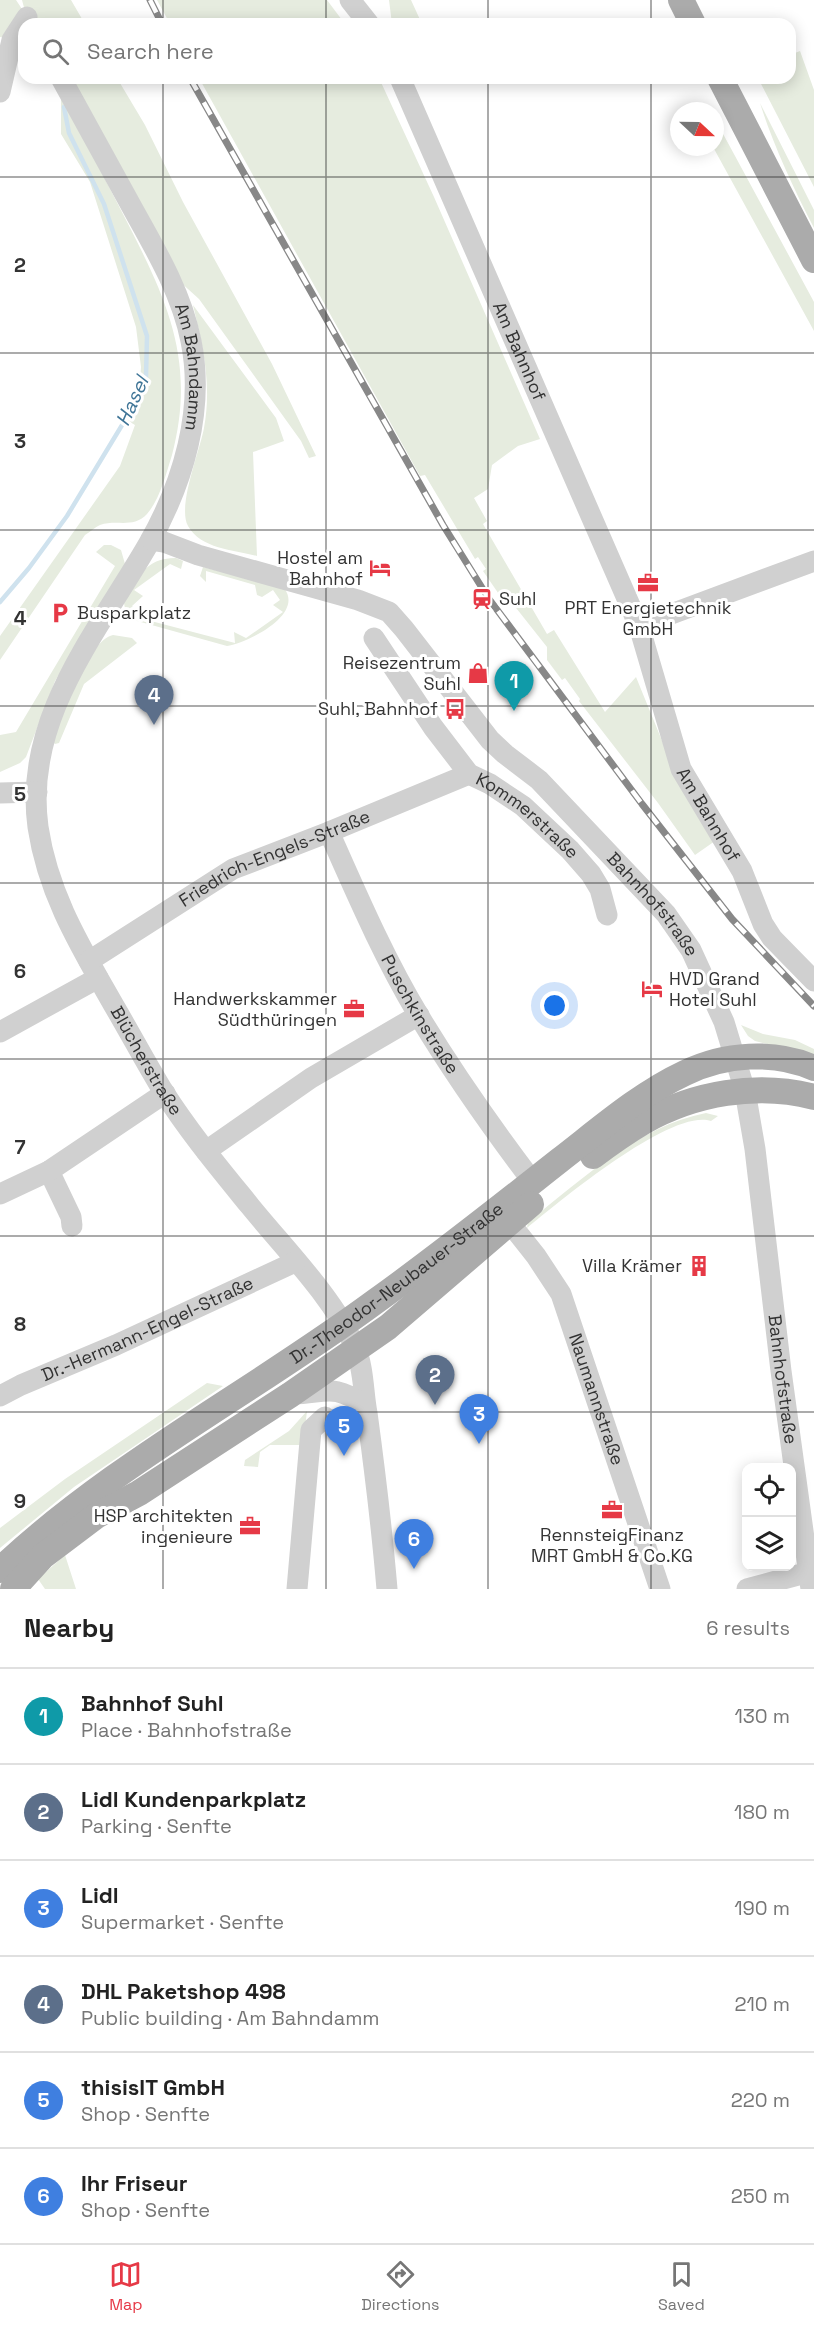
<!DOCTYPE html>
<meta charset="utf-8">
<style>
body{margin:0;font-family:"Space Grotesk",sans-serif;background:#f6f6f6;color:#222}
.controls{position:absolute;right:18px;bottom:18px;display:grid;overflow:hidden;border-radius:12px;box-shadow:0 3px 15px #0003}
.controls button{width:54px;height:54px;display:grid;place-items:center;padding:0;border:0;border-bottom:2px solid #e0e0e0;background:#fff;color:#222;font:30px sans-serif}
.compass{position:absolute;left:670px;top:102px;width:54px;height:54px;border-radius:50%;background:#fff;box-shadow:0 3px 15px #0003;rotate:112deg}
.you{position:absolute;left:555px;top:1006px;width:21px;height:21px;margin:-15px;border:4px solid #fff;border-radius:50%;background:#1a73e8;box-shadow:0 0 0 9px #1a73e833}
.badge{display:grid;place-items:center;width:39px;height:39px;border-radius:50%;background:#e63946;color:#fff;font-size:20px;font-weight:700}
.pin{position:absolute;translate:-50% -50px;filter:drop-shadow(0 2px 3px #0008)}
.pin::after{content:'';position:absolute;top:32px;width:21px;height:18px;background:inherit;clip-path:polygon(0 0,100% 0,50% 100%)}
.list{margin:0;padding:0;list-style:none}
h2{display:flex;justify-content:space-between;align-items:center;height:78px;margin:0;padding:0 24px;font-size:26px}
h2 small{font-size:20px;font-weight:400;color:#767676}
.list li{display:grid;grid-template-columns:39px 1fr auto;gap:18px;align-items:center;box-sizing:border-box;height:96px;padding:0 24px;border-top:2px solid #e0e0e0}
.list b{display:block;font-size:22px;white-space:nowrap}
.list p{margin:0;font-size:20px;white-space:nowrap;color:#767676}
.list em{font-size:20px;font-style:normal;color:#767676}
.icon{flex:none;width:33px;height:33px;fill:none;stroke:currentColor;stroke-width:2;stroke-linecap:round;stroke-linejoin:round}
.map{position:relative;flex:none;width:814px;height:1589px;overflow:hidden}
.search{position:absolute;background:#fff;box-shadow:0 3px 15px #0003;left:18px;right:18px;top:18px;height:66px;display:flex;align-items:center;gap:15px;box-sizing:border-box;padding:0 21px;border-radius:18px;color:#767676;font-size:22px}
.sheet{height:654px;background:#fff}
nav{display:flex;justify-content:space-around;align-items:center;box-sizing:border-box;height:84px;border-top:2px solid #e0e0e0;background:#fff;font-size:16px;color:#767676}
nav a{display:grid;justify-items:center;gap:3px}
nav .on{color:#e63946}
.map>svg:first-child{display:block}
.green{fill:#e6ecdf}
.lines{fill:none;stroke-linecap:round;stroke-linejoin:round}
.stream{stroke:#cfe2ee;stroke-width:4.5}
.minor{stroke:#d0d0d0;stroke-width:21}
.major{stroke:#ababab;stroke-width:26}
.rail-casing{stroke:#888;stroke-width:7}
.rail{stroke:#fff;stroke-width:4.5;stroke-dasharray:14;stroke-linecap:butt}
.grid{fill:none;stroke:#333;stroke-width:1.5;stroke-opacity:0.55}
.labels{text-anchor:middle;stroke-width:6;stroke-linejoin:round;paint-order:stroke}
.street-label{font-size:18px;fill:#333;stroke:#fff}
.poi-label{font-size:18px;fill:#333;stroke:#fff;text-anchor:end}
.water-label{font-size:20px;font-style:italic;fill:#3f7597;stroke:#fff}
.grid-label{font-size:20px;text-anchor:middle;font-weight:bold;fill:#333;stroke:#fff;stroke-width:6;stroke-linejoin:round;paint-order:stroke}
</style>
<div class="map">
<svg width="814" height="1589" viewBox="0 0 814 1589">
<rect width="100%" height="100%" fill="#fff"/>
<path class="green" d="M0 0H16L26 15 22 0H71L85 24H31L5 38 0 37Z
M157 0H327L345 24H170Z
M389 0H411L422 24H392Z
M800 51 814 90V187L758 78H790V55Z
M61 78H117L145 125 183 202 272 364 316 456 309 458 301 441 199 299 167 270Z
M199 78H379L434 197 540 439 518 446 492 465 488 489 474 498 487 521 483 524 547 634 554 630 605 712 636 677 674 770 715 841 695 855 658 803 579 701 580 699 565 678 562 680 547 660V647L509 599 505 603 483 571 486 569 478 557 475 559 425 475 420 476Z
M61 94C82 135 103 175 124 216 166 298 197 360 172 455 166 474 160 499 147 514 133 529 117 519 100 525 95 527 90 532 85 535L0 660V636L120 466 135 425 123 418 140 380 141 367 136 327 90 182 61 134Z
M760 103 814 210V228C793 187 774 147 760 103Z
M715 119 814 302V331L713 147Z
M193 305 276 418 284 441 253 452 257 556C234 550 201 549 188 526 177 507 200 450 204 428 212 385 203 346 193 305Z
M104 545H111L121 550 125 564 55 681 26 757 20 763 0 772V735L16 732 115 566 96 552Z
M176 558 183 561 181 569 170 564 134 590 143 596 132 606 139 616 149 609 151 621 235 643 234 632 246 638 283 612 273 605 280 600 273 590 262 597 257 595 255 585 206 571V582L200 576 203 567 284 588C305 615 247 643 227 646L130 619 126 614 124 603C138 578 144 558 176 558Z
M113 635 132 638 137 643 84 684 59 743 55 744 53 742C60 718 88 640 113 635Z
M741 1025 763 1034 795 1040 814 1049V1055L755 1041 748 1036Z
M706 1113 718 1116 711 1121C671 1108 559 1202 527 1228L528 1222C580 1181 638 1126 706 1113Z
M207 1383 223 1386 74 1487 0 1548V1528L65 1479Z
M307 1411 303 1445H270L260 1452 258 1467 244 1466 245 1460 289 1431Z
M65 1555 76 1589H45L38 1579Z"/>
<g class="lines">
<path class="stream" d="M0 602 29 568 67 516 133 407 146 377 147 336 104 204 69 133 64 107"/>
<g class="minor">
<path d="M350 0 369 24"/>
<path id="s1" d="M61 78C85 122 110 167 134 211 157 252 182 295 191 341 205 410 183 483 149 543 98 632 23 718 38 827 48 894 80 946 113 1004 130 1033 146 1063 163 1091 189 1132 220 1169 250 1206 284 1248 334 1298 355 1347 364 1368 363 1392 367 1413 375 1472 382 1530 387 1589"/>
<path id="s2" d="M400 78 639 626 681 769 742 871 763 924 772 938 814 981"/>
<path d="M0 92 12 40 27 17"/>
<path id="s3" d="M151 540 164 542 198 555 358 600 389 612 404 629 490 740 505 754 539 780 666 914 691 950 724 1022 745 1091 755 1149 781 1371 811 1589"/>
<path d="M639 626 814 561"/>
<path id="s4" d="M374 638 433 727 469 774 490 784 523 806 570 850 591 874 600 889 607 915"/>
<path d="M0 793 37 792"/>
<path id="s5" d="M329 832C357 895 384 958 419 1016 454 1074 492 1128 533 1182"/>
<path id="s6" d="M89 961 233 869 329 832 469 774"/>
<path d="M0 1032 98 978"/>
<path d="M206 1151 311 1078 419 1015"/>
<path d="M49 1171 71 1217 72 1226"/>
<path d="M0 1194 49 1171 165 1093"/>
<path id="s7" d="M509 1222 536 1256 561 1294 660 1589"/>
<path d="M292 1394C328 1393 332 1383 365 1405"/>
<path id="s8" d="M0 1396 21 1385 116 1345 295 1262"/>
<path d="M297 1589 311 1430 325 1417"/>
<path d="M747 1589 809 1572"/>
</g>
<g class="major">
<path d="M681 0 693 24"/>
<path d="M720 78 814 260"/>
<path d="M593 1156C609 1144 626 1132 643 1122 694 1093 757 1082 814 1097"/>
<path id="s9" d="M0 1570C111 1465 253 1392 376 1301 439 1256 499 1208 560 1160 599 1130 640 1094 685 1073 724 1054 774 1050 814 1068"/>
<path d="M13 1589 43 1556 96 1516 139 1493 290 1395 388 1327 531 1204"/>
</g>
<defs>
<path id="rail" d="M150 0 162 24
M190 78 443 525 489 599 642 804 732 919 814 1006"/>
</defs>
<use href="#rail" class="rail-casing"/>
<use href="#rail" class="rail"/>
</g>
<path class="grid" d="M163 0V24M326 0V24M488 0V24M651 0V24M163 78V1589M326 78V1589M488 78V1589M651 78V1589M0 177H814M0 353H814M0 530H814M0 706H814M0 883H814M0 1059H814M0 1236H814M0 1412H814"/>
<defs>
<symbol id="hotel-bare" viewBox="-9 -9 18 18"><path d="M-6-4.5h1.5V1H6V5H4.5V3h-9V5H-6ZM-4 0a1.8 1.8 0 1 1 3.6 0ZM.5 0V-2.5h3Q6-2.5 6 0Z" fill="#e63946" stroke="#fff" stroke-width="2.5" paint-order="stroke"/></symbol>
<symbol id="office-bare" viewBox="-9 -9 18 18"><path d="M-6-3h4V-5.5h4V-3h4V5H-6ZM-1-4.5V-3h2v-1.5ZM-6 0V1H6V0Z" fill="#e63946" stroke="#fff" stroke-width="2.5" paint-order="stroke"/></symbol>
<symbol id="station-bare" viewBox="-9 -9 18 18"><path d="M-3-6H3Q5-6 5-4V2Q5 4 3 4L4.5 6H3L1.5 4h-3L-3 6H-4.5L-3 4Q-5 4-5 2V-4Q-5-6-3-6ZM-3.5-4v3h7v-3ZM-3.5 1v1.5H-2V1ZM2 1v1.5H3.5V1Z" fill="#e63946" stroke="#fff" stroke-width="2.5" paint-order="stroke"/></symbol>
<symbol id="parking-bare" viewBox="-9 -9 18 18"><path d="M-3.5-5.5H1a3.5 3.5 0 0 1 0 7H-1V5.5H-3.5ZM-1-3.4V-.6H.8a1.4 1.4 0 0 0 0-2.8Z" fill="#e63946" stroke="#fff" stroke-width="2.5" paint-order="stroke"/></symbol>
<symbol id="shop-bare" viewBox="-9 -9 18 18"><path d="M-5-2.5h2.3a2.7 3.5 0 0 1 5.4 0H5L5.5 6h-11ZM-1.5-2.5h3a1.5 2.3 0 0 0-3 0Z" fill="#e63946" stroke="#fff" stroke-width="2.5" paint-order="stroke"/></symbol>
<symbol id="bus-bare" viewBox="-9 -9 18 18"><path d="M-5-6H5V4H4V6H2V4H-2V6H-4V4H-5ZM-3.5-4V0h7V-4ZM-3.5 1.2v1.5H-2V1.2ZM2 1.2v1.5H3.5V1.2Z" fill="#e63946" stroke="#fff" stroke-width="2.5" paint-order="stroke"/></symbol>
<symbol id="building-bare" viewBox="-9 -9 18 18"><path d="M-4-6H4V6H1V3H-1V6H-4ZM-2.5-4.3h1.7v1.8h-1.7ZM.8-4.3h1.7v1.8H.8ZM-2.5-1h1.7V.8h-1.7ZM.8-1h1.7V.8H.8Z" fill="#e63946" stroke="#fff" stroke-width="2.5" paint-order="stroke"/></symbol>
</defs>
<g fill-rule="evenodd">
<use href="#hotel-bare" x="365" y="553" width="30" height="30"/>
<use href="#office-bare" x="633" y="568" width="30" height="30"/>
<use href="#station-bare" x="467" y="584" width="30" height="30"/>
<use href="#parking-bare" x="45" y="598" width="30" height="30"/>
<use href="#shop-bare" x="463" y="658" width="30" height="30"/>
<use href="#bus-bare" x="440" y="694" width="30" height="30"/>
<use href="#hotel-bare" x="637" y="974" width="30" height="30"/>
<use href="#office-bare" x="339" y="994" width="30" height="30"/>
<use href="#building-bare" x="684" y="1251" width="30" height="30"/>
<use href="#office-bare" x="597" y="1495" width="30" height="30"/>
<use href="#office-bare" x="235" y="1511" width="30" height="30"/>
</g>
<g class="labels">
<g class="street-label">
<text dy="6" stroke="none"><textPath href="#s2" startOffset="298">Am Bahnhof</textPath></text>
<text dy="6" stroke="none"><textPath href="#s1" startOffset="320">Am Bahndamm</textPath></text>
<text dy="6" stroke="none"><textPath href="#s2" startOffset="800">Am Bahnhof</textPath></text>
<text dy="6" stroke="none"><textPath href="#s4" startOffset="238">Kommerstraße</textPath></text>
<text dy="6" stroke="none"><textPath href="#s6" startOffset="213">Friedrich-Engels-Straße</textPath></text>
<text dy="6" stroke="none"><textPath href="#s3" startOffset="644">Bahnhofstraße</textPath></text>
<text dy="6" stroke="none"><textPath href="#s5" startOffset="204">Puschkinstraße</textPath></text>
<text dy="6" stroke="none"><textPath href="#s1" startOffset="1076">Blücherstraße</textPath></text>
<text dy="6" stroke="none"><textPath href="#s9" startOffset="490">Dr.-Theodor-Neubauer-Straße</textPath></text>
<text dy="6" stroke="none"><textPath href="#s8" startOffset="162">Dr.-Hermann-Engel-Straße</textPath></text>
<text dy="6" stroke="none"><textPath href="#s3" startOffset="1146">Bahnhofstraße</textPath></text>
<text dy="6" stroke="none"><textPath href="#s7" startOffset="200">Naumannstraße</textPath></text>
</g>
<g class="poi-label">
<text x="363" y="564">Hostel am<tspan x="363" dy="21">Bahnhof</tspan></text>
<text x="499" y="605" text-anchor="start">Suhl</text>
<text x="648" y="614" text-anchor="middle">PRT Energietechnik<tspan x="648" dy="21">GmbH</tspan></text>
<text x="77" y="619" text-anchor="start">Busparkplatz</text>
<text x="461" y="669">Reisezentrum<tspan x="461" dy="21">Suhl</tspan></text>
<text x="438" y="715">Suhl, Bahnhof</text>
<text x="669" y="985" text-anchor="start">HVD Grand<tspan x="669" dy="21">Hotel Suhl</tspan></text>
<text x="337" y="1005">Handwerkskammer<tspan x="337" dy="21">Südthüringen</tspan></text>
<text x="682" y="1272">Villa Krämer</text>
<text x="233" y="1522">HSP architekten<tspan x="233" dy="21">ingenieure</tspan></text>
<text x="612" y="1541" text-anchor="middle">RennsteigFinanz<tspan x="612" dy="21">MRT GmbH &amp; Co.KG</tspan></text>
</g>
<g class="water-label">
<text transform="translate(132 401) rotate(-66)" y="7">Hasel</text>
</g>
</g>
<g class="grid-label">
<text x="20" y="272">2</text>
<text x="20" y="448">3</text>
<text x="20" y="625">4</text>
<text x="20" y="801">5</text>
<text x="20" y="978">6</text>
<text x="20" y="1154">7</text>
<text x="20" y="1331">8</text>
<text x="20" y="1508">9</text>
</g>
</svg>
<div class="controls">
<button><svg class="icon" aria-label="locate" viewBox="0 0 24 24"><circle cx="12" cy="12" r="6"/><path d="M12 2v4M12 18v4M2 12h4M18 12h4"/></svg></button>
<button><svg class="icon" aria-label="layers" viewBox="0 0 24 24"><path d="M12 4l9 5-9 5-9-5zM3 14l9 5 9-5"/></svg></button>
</div>
<svg class="compass" viewBox="-18 -18 36 36"><path d="M0-13l5 13h-10z" fill="#e53935"/><path d="M0 13l5-13h-10z" fill="#767676"/></svg>
<div class="you"></div>
<div class="pin badge" style="left:514px;top:711px;background:#0f9aa8">1</div>
<div class="pin badge" style="left:435px;top:1405px;background:#5c6f8a">2</div>
<div class="pin badge" style="left:479px;top:1444px;background:#3f7fe0">3</div>
<div class="pin badge" style="left:154px;top:725px;background:#5c6f8a">4</div>
<div class="pin badge" style="left:344px;top:1456px;background:#3f7fe0">5</div>
<div class="pin badge" style="left:414px;top:1569px;background:#3f7fe0">6</div>
<div class="search"><svg class="icon" aria-label="search" viewBox="0 0 24 24"><circle cx="10" cy="10" r="6"/><path d="M15 15l6 6"/></svg>Search here</div>
</div>
<section class="sheet">
<h2>Nearby<small>6 results</small></h2>
<ul class="list">
<li><span class="badge" style="background:#0f9aa8">1</span><div><b>Bahnhof Suhl</b><p>Place · Bahnhofstraße</p></div><em>130 m</em></li>
<li><span class="badge" style="background:#5c6f8a">2</span><div><b>Lidl Kundenparkplatz</b><p>Parking · Senfte</p></div><em>180 m</em></li>
<li><span class="badge" style="background:#3f7fe0">3</span><div><b>Lidl</b><p>Supermarket · Senfte</p></div><em>190 m</em></li>
<li><span class="badge" style="background:#5c6f8a">4</span><div><b>DHL Paketshop 498</b><p>Public building · Am Bahndamm</p></div><em>210 m</em></li>
<li><span class="badge" style="background:#3f7fe0">5</span><div><b>thisisIT GmbH</b><p>Shop · Senfte</p></div><em>220 m</em></li>
<li><span class="badge" style="background:#3f7fe0">6</span><div><b>Ihr Friseur</b><p>Shop · Senfte</p></div><em>250 m</em></li>
</ul>
</section>
<nav>
<a class="on"><svg class="icon" aria-label="map" viewBox="0 0 24 24"><path d="M3 6l6-2 6 2 6-2v14l-6 2-6-2-6 2zM9 4v14M15 6v14"/></svg>Map</a>
<a><svg class="icon" aria-label="directions" viewBox="0 0 24 24"><path d="M12 3l9 9-9 9-9-9zM9 14v-3h6M13 9l2 2-2 2"/></svg>Directions</a>
<a><svg class="icon" aria-label="saved" viewBox="0 0 24 24"><path d="M7 4h10v16l-5-4-5 4z"/></svg>Saved</a>
</nav>
